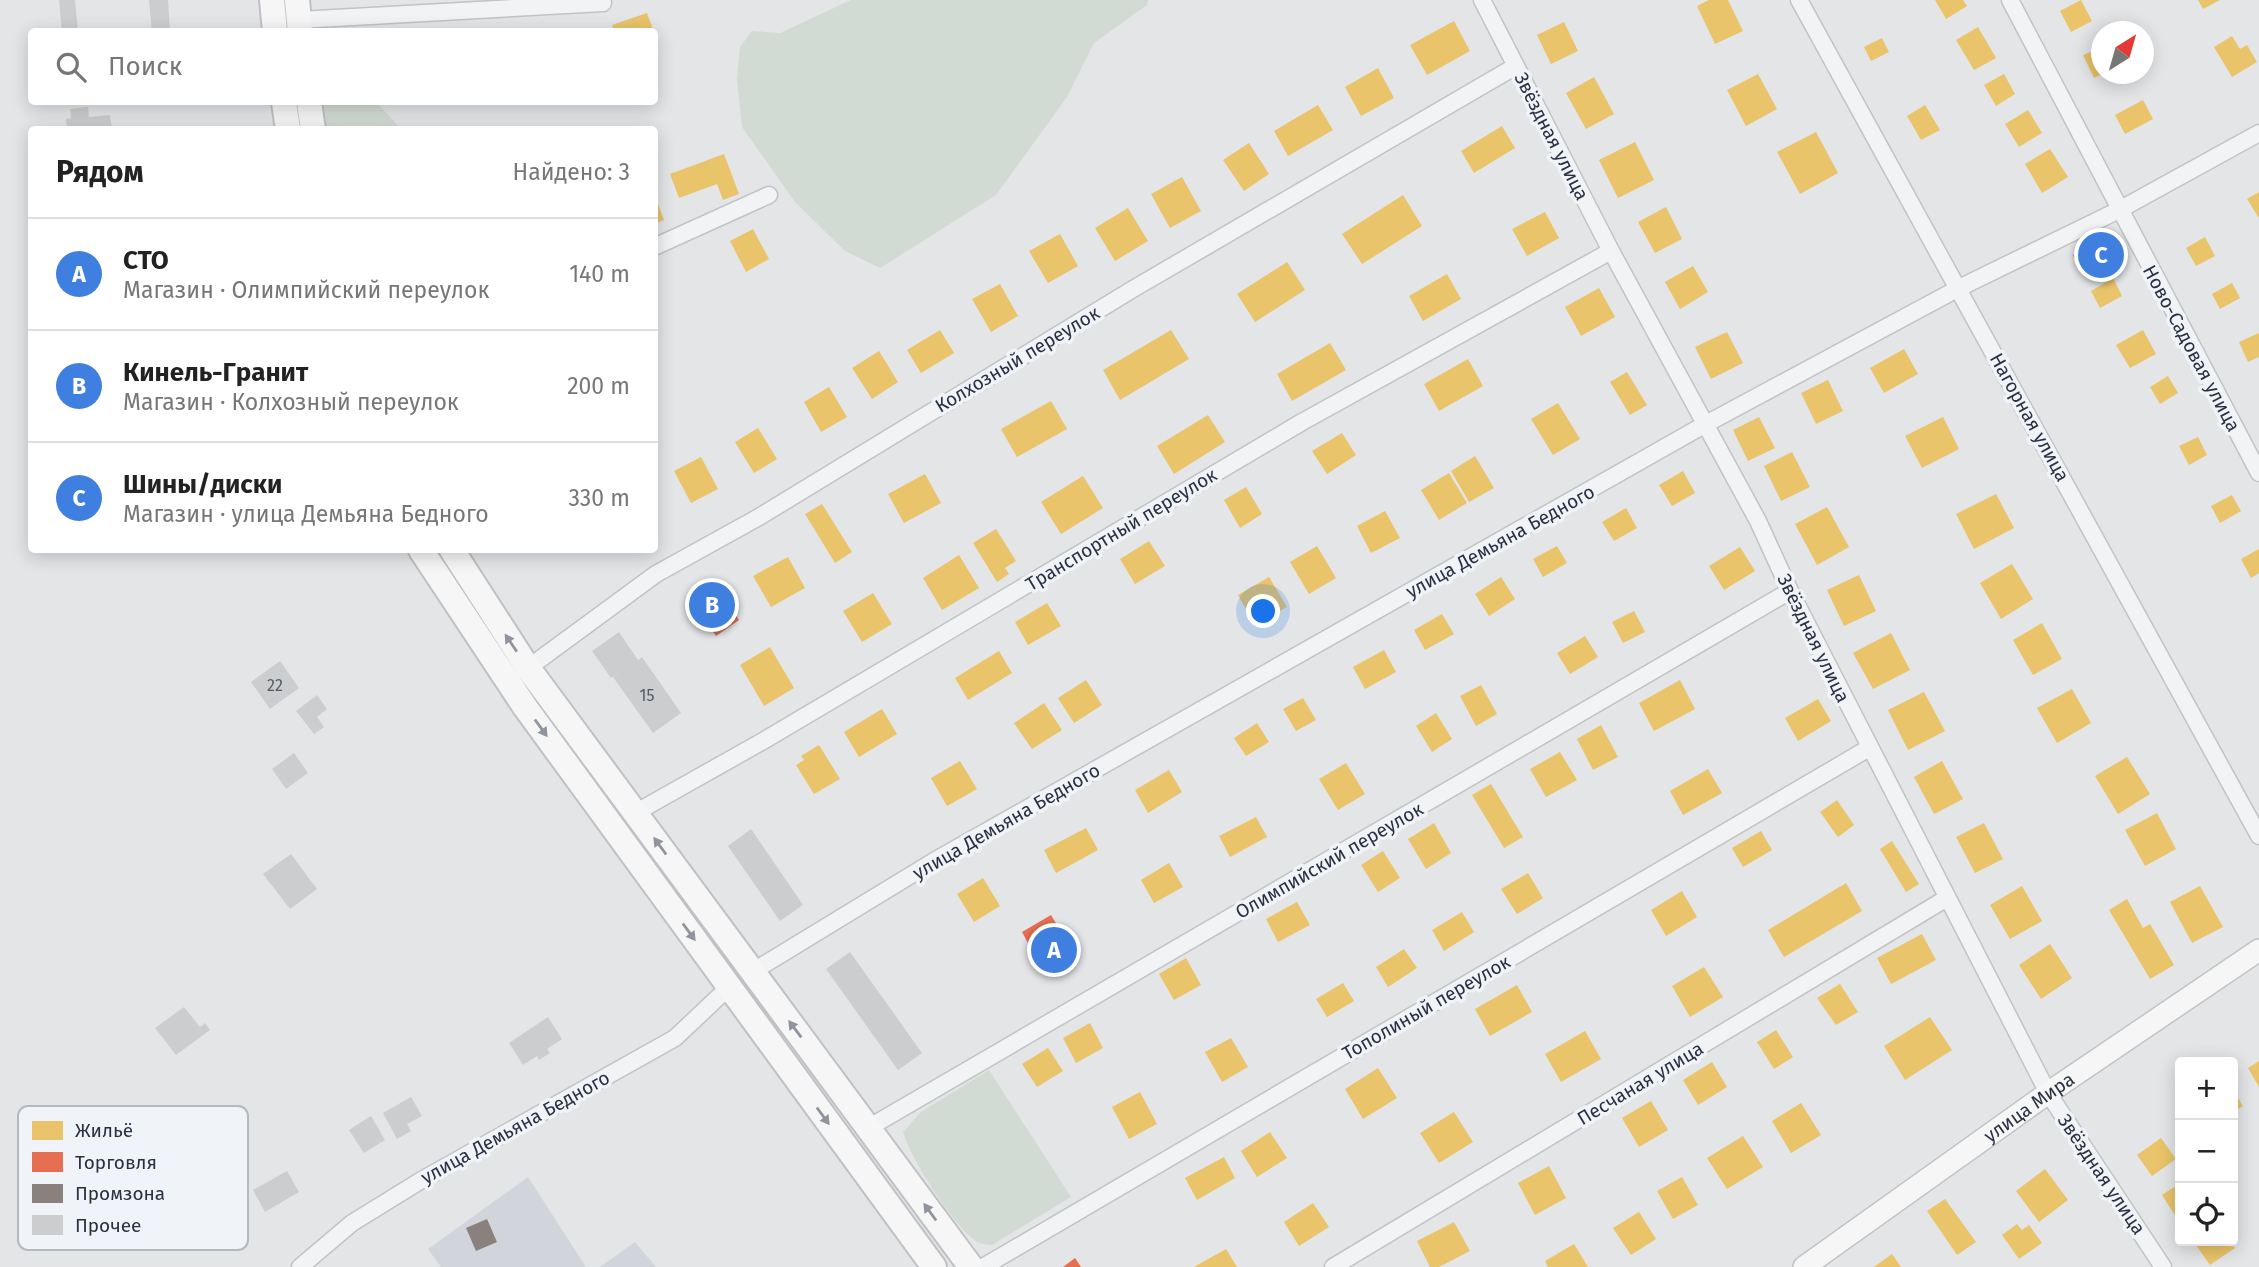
<!DOCTYPE html>
<html lang="ru">
<meta charset="utf-8">
<style>
body{margin:0;font-family:"Fira Sans",sans-serif;background:#f2f2f2;color:#222}
.controls{position:absolute;right:21px;bottom:21px;display:grid;overflow:hidden;border-radius:7px;box-shadow:0 4px 18px #0003}
.controls button{width:63px;height:63px;display:grid;place-items:center;padding:0;border:0;border-bottom:2px solid #e0e0e0;background:#fff;color:#222;font:35px sans-serif}
.compass{position:absolute;left:2091px;top:21px;width:63px;height:63px;border-radius:50%;background:#fff;box-shadow:0 4px 18px #0003;rotate:37deg}
.you{position:absolute;left:1264px;top:612px;width:24px;height:24px;margin:-18px;border:5px solid #fff;border-radius:50%;background:#1a73e8;box-shadow:0 0 0 10px #1a73e833}
.badge{display:grid;place-items:center;width:46px;height:46px;border-radius:50%;background:#2563eb;color:#fff;font-size:23px;font-weight:700}
.pin{position:absolute;translate:-50% -50%;border:4px solid #fff;box-shadow:0 2px 7px #0006}
.list{margin:0;padding:0;list-style:none}
h2{display:flex;justify-content:space-between;align-items:center;height:91px;margin:0;padding:0 28px;font-size:30px}
h2 small{font-size:23px;font-weight:400;color:#767676}
.list li{display:grid;grid-template-columns:46px 1fr auto;gap:21px;align-items:center;box-sizing:border-box;height:112px;padding:0 28px;border-top:2px solid #e0e0e0}
.list b{display:block;font-size:26px;white-space:nowrap}
.list p{margin:0;font-size:23px;white-space:nowrap;color:#767676}
.list em{font-size:23px;font-style:normal;color:#767676}
.icon{flex:none;width:38px;height:38px;fill:none;stroke:currentColor;stroke-width:2;stroke-linecap:round;stroke-linejoin:round}
.map{position:relative;flex:none;width:2259px;height:1267px;overflow:hidden}
.search{position:absolute;background:#fff;box-shadow:0 4px 18px #0003;left:28px;top:28px;width:630px;height:77px;display:flex;align-items:center;gap:18px;box-sizing:border-box;padding:0 24px;border-radius:7px;color:#767676;font-size:26px}
.panel{position:absolute;background:#fff;box-shadow:0 4px 18px #0003;left:28px;top:126px;width:630px;height:427px;border-radius:7px}
.map>svg:first-child{display:block}
.built{fill:#d1d4da}
.green{fill:#d2dbd3}
.homes{fill:#e9c46a}
.shops{fill:#e76f51}
.industry{fill:#8a817c}
.building{fill:#cbcdcf}
.lines{fill:none;stroke-linecap:round;stroke-linejoin:round}
.minor-casing{stroke:#c1c3c5;stroke-width:19}
.secondary-casing{stroke:#c1c3c5;stroke-width:24}
.primary-casing{stroke:#bfc1c5;stroke-width:28}
.minor{stroke:#f2f3f4;stroke-width:16}
.secondary{stroke:#f6f6f7;stroke-width:21}
.primary{stroke:#f6f6f7;stroke-width:24}
.oneway{fill:#90949c}
.labels{text-anchor:middle;stroke-width:7;stroke-linejoin:round;paint-order:stroke}
.number-label{font-size:16px;fill:#525965}
.street-label{font-size:19px;fill:#293141;stroke:#f0f3f7}
.key{fill:#f0f3f7;stroke:#b4b9c0;stroke-width:2}
.key-label{font-size:19px;fill:#293141}
</style>
<div class="map">
<svg width="2259" height="1267" viewBox="0 0 2259 1267">
<rect width="100%" height="100%" fill="#e3e5e7"/>
<path class="built" d="M528 1177 586 1267H441L428 1249Z
M635 1242 656 1267H600Z"/>
<path class="green" d="M851 0H1148L1147 5 1094 43 1067 97 996 195 880 268 845 251 795 202 742 127 737 79 740 47 752 31 780 33Z
M319 102H376L401 129H321Z
M989 1070 1071 1197 992 1245C984 1244 978 1244 972 1238 950 1220 911 1159 903 1132L921 1112Z"/>
<path class="homes" d="M1709 0H1728L1743 31 1715 44 1697 6Z
M1935 0H1963L1967 6 1946 19Z
M2081 0 2092 21 2071 32 2060 11Z
M2198 0H2220L2203 9Z
M647 13 654 32H614L612 25Z
M1454 21 1470 51 1427 75 1410 45Z
M1564 22 1578 51 1551 64 1537 35Z
M1978 27 1996 58 1974 70 1956 40Z
M2232 36 2240 49 2247 45 2257 62 2232 77 2214 47Z
M1882 38 1889 52 1871 61 1864 47Z
M2102 47V74L2094 78 2083 55Z
M1378 68 1394 98 1361 116 1345 87Z
M1758 74 1777 109 1746 126 1727 90Z
M2004 74 2015 94 1996 106 1984 85Z
M1594 77 1614 114 1586 129 1566 93Z
M2143 100 2153 119 2125 134 2115 115Z
M1318 105 1333 130 1288 156 1274 131Z
M1925 105 1940 130 1921 140 1907 116Z
M2028 110 2042 133 2019 147 2005 124Z
M1502 126 1515 148 1474 173 1461 151Z
M1816 132 1838 173 1800 194 1777 152Z
M1635 142 1654 180 1618 198 1599 160Z
M1249 143 1269 174 1244 191 1223 160Z
M2050 149 2068 177 2042 193 2025 164Z
M724 154 739 194 723 200 717 184 679 198 670 174Z
M1182 177 1201 211 1170 228 1151 194Z
M2259 192V218L2247 199Z
M1403 195 1422 226 1362 264 1342 234Z
M655 196 664 220 655 224Z
M1666 207 1682 239 1655 253 1638 222Z
M1128 208 1148 241 1115 261 1095 228Z
M1545 212 1559 238 1527 256 1512 229Z
M753 229 769 259 746 272 730 241Z
M1060 234 1078 266 1048 283 1029 251Z
M2205 237 2215 256 2196 266 2186 248Z
M1287 262 1305 290 1255 322 1237 294Z
M1693 266 1708 292 1680 309 1665 282Z
M1447 274 1461 299 1423 321 1409 296Z
M2113 278 2122 296 2100 308 2091 291Z
M2232 283 2240 298 2220 309 2212 294Z
M1000 284 1018 316 991 332 972 299Z
M1599 288 1615 317 1581 336 1565 307Z
M940 330 954 353 921 373 907 350Z
M1171 330 1189 359 1120 400 1103 370Z
M2143 330 2156 354 2130 368 2116 345Z
M1727 332 1743 363 1711 379 1695 347Z
M2259 333V357L2248 362 2239 342Z
M1330 343 1346 370 1292 401 1277 374Z
M1904 349 1918 374 1884 393 1870 368Z
M879 351 898 382 872 399 852 368Z
M1468 359 1483 386 1439 411 1424 384Z
M1627 372 1647 405 1630 415 1610 382Z
M2168 376 2178 393 2160 404 2150 387Z
M1828 380 1843 411 1816 424 1801 393Z
M829 387 847 417 821 432 804 402Z
M1051 401 1067 429 1017 457 1001 429Z
M1558 403 1580 439 1553 455 1531 419Z
M1208 415 1225 442 1174 474 1157 446Z
M1759 417 1775 448 1748 461 1733 430Z
M1943 417 1959 449 1922 468 1905 436Z
M758 428 777 459 754 473 735 442Z
M1342 433 1356 455 1327 474 1312 451Z
M2198 437 2207 455 2189 465 2179 446Z
M1792 452 1810 487 1781 501 1764 466Z
M1475 456 1494 488 1469 502 1451 471Z
M701 457 718 489 691 503 674 471Z
M1683 471 1695 493 1672 506 1659 485Z
M1449 473 1467 503 1439 520 1421 490Z
M925 474 941 503 904 523 888 494Z
M1083 476 1103 508 1061 534 1041 502Z
M1246 487 1262 514 1240 528 1224 500Z
M1996 494 2014 528 1974 549 1956 514Z
M2232 495 2241 511 2220 523 2211 506Z
M822 504 852 552 835 563 805 514Z
M1827 507 1849 547 1817 565 1795 524Z
M1626 508 1637 528 1614 541 1602 522Z
M1385 511 1400 538 1371 553 1357 526Z
M996 529 1016 561 1005 568 1009 574 997 582 973 543Z
M1149 541 1165 566 1135 584 1120 559Z
M1317 546 1336 578 1309 594 1290 562Z
M1557 546 1567 563 1543 577 1533 559Z
M1740 547 1755 571 1724 590 1709 566Z
M2259 549V573L2251 578 2241 559Z
M959 555 979 588 942 610 923 578Z
M788 557 805 588 771 607 753 576Z
M2012 564 2033 599 2001 619 1980 583Z
M1859 575 1876 611 1844 626 1827 590Z
M1269 577 1287 607 1255 625 1238 595Z
M1501 577 1515 599 1489 616 1475 594Z
M873 593 892 624 862 642 843 611Z
M1047 603 1061 626 1028 645 1015 622Z
M1634 611 1645 632 1623 643 1612 622Z
M1442 614 1454 634 1425 650 1414 630Z
M2042 623 2062 659 2033 675 2013 640Z
M1891 633 1910 670 1873 689 1853 653Z
M1585 636 1598 657 1570 674 1557 653Z
M770 647 794 688 764 706 740 665Z
M1384 650 1396 672 1365 689 1353 667Z
M999 651 1012 673 968 700 955 678Z
M1086 680 1102 705 1074 723 1058 698Z
M1680 680 1695 709 1654 731 1639 703Z
M1481 685 1497 714 1476 726 1460 696Z
M2072 689 2091 723 2057 743 2037 708Z
M1924 692 1945 731 1908 750 1888 710Z
M1303 698 1316 720 1296 731 1283 709Z
M1818 699 1831 721 1798 741 1785 718Z
M1044 703 1062 730 1032 749 1014 723Z
M882 709 897 734 859 757 844 732Z
M1436 713 1452 739 1432 752 1416 726Z
M1257 723 1269 742 1246 756 1234 738Z
M1601 725 1618 757 1593 770 1577 739Z
M819 745 840 779 814 794 796 765 804 760 801 756Z
M1560 752 1577 780 1546 797 1530 769Z
M2127 757 2150 794 2118 814 2095 776Z
M960 761 977 789 947 806 931 778Z
M1942 761 1963 799 1934 814 1914 777Z
M1346 763 1365 794 1338 810 1319 779Z
M1708 769 1722 793 1683 815 1670 791Z
M1169 770 1182 792 1148 813 1135 790Z
M1491 784 1523 837 1504 848 1472 795Z
M1837 800 1854 825 1838 837 1820 812Z
M2157 813 2176 849 2145 866 2125 830Z
M1256 817 1267 837 1230 857 1219 836Z
M1434 823 1451 853 1426 869 1408 839Z
M1984 823 2003 859 1975 873 1956 837Z
M1086 828 1098 850 1056 873 1044 850Z
M1761 831 1772 850 1743 867 1732 848Z
M1892 841 1919 884 1906 892 1880 849Z
M1383 851 1400 878 1378 892 1361 865Z
M1169 863 1183 887 1154 903 1141 880Z
M1528 873 1543 898 1517 914 1501 889Z
M983 878 1000 906 974 922 957 894Z
M1846 883 1862 911 1784 957 1768 930Z
M2022 886 2042 921 2010 939 1990 905Z
M2200 886 2223 927 2192 943 2170 902Z
M1682 891 1697 917 1666 936 1651 910Z
M2127 899 2143 928 2150 924 2174 965 2150 979 2109 910Z
M1297 902 1310 925 1278 942 1266 919Z
M1462 912 1474 932 1444 951 1432 930Z
M1922 934 1936 960 1891 984 1877 958Z
M2050 944 2072 978 2041 999 2019 965Z
M1404 949 1417 968 1388 987 1376 967Z
M1186 958 1201 985 1174 1000 1159 974Z
M1704 967 1723 997 1690 1017 1672 986Z
M1343 983 1354 1001 1327 1017 1316 999Z
M1840 984 1858 1012 1836 1025 1817 998Z
M1517 985 1532 1012 1490 1036 1475 1009Z
M1930 1017 1952 1050 1905 1080 1884 1046Z
M1090 1023 1103 1048 1076 1063 1063 1038Z
M1776 1030 1793 1057 1774 1069 1757 1042Z
M1585 1031 1601 1059 1561 1082 1545 1054Z
M1231 1038 1248 1067 1222 1082 1205 1052Z
M1048 1048 1063 1071 1037 1087 1022 1064Z
M2259 1061V1087L2248 1068Z
M1712 1062 1727 1087 1698 1105 1683 1080Z
M1378 1068 1397 1098 1363 1119 1345 1089Z
M2233 1090 2243 1106 2233 1112Z
M1140 1092 1157 1124 1129 1139 1112 1107Z
M1651 1101 1668 1130 1639 1147 1622 1118Z
M1801 1103 1821 1135 1791 1153 1772 1121Z
M1454 1112 1473 1142 1439 1163 1420 1133Z
M1270 1132 1287 1158 1257 1177 1241 1151Z
M1743 1136 1763 1167 1727 1189 1707 1158Z
M2161 1138 2176 1159 2152 1176 2137 1155Z
M1224 1157 1235 1178 1197 1200 1185 1178Z
M1549 1166 1566 1198 1535 1215 1518 1183Z
M2045 1169 2068 1200 2039 1222 2016 1191Z
M1682 1177 1698 1205 1673 1219 1657 1191Z
M2180 1183V1214L2176 1217 2162 1195Z
M1945 1199 1976 1242 1957 1255 1927 1211Z
M1313 1203 1329 1227 1299 1246 1284 1222Z
M1639 1212 1656 1239 1631 1255 1613 1228Z
M1454 1222 1470 1251 1439 1267H1430L1417 1241Z
M2017 1224 2022 1230 2029 1225 2042 1243 2019 1259 2002 1235Z
M2193 1241H2230L2235 1248 2210 1265Z
M1574 1244 1588 1267H1548L1545 1261Z
M1226 1249 1237 1267H1194Z
M1892 1254 1901 1267H1874Z"/>
<path class="shops" d="M2098 242 2108 262 2083 274 2073 255Z
M720 592 739 620 716 636 697 608Z
M1051 915 1070 947 1040 965 1022 932Z
M1075 1258 1081 1267H1063Z"/>
<path class="industry" d="M487 1219 497 1242 476 1251 466 1228Z"/>
<path class="building" d="M59 0H75L78 32H62Z
M149 0H168L170 32H152Z
M88 107 89 117 110 115 112 130H67L66 119 71 118 70 109Z
M619 632 638 660 642 657 681 713 653 733 613 677 623 669 611 678 592 651Z
M280 661 299 688 270 709 251 682Z
M317 695 327 709 317 717 324 727 314 734 296 711Z
M294 753 308 773 286 789 272 769Z
M751 829 803 905 780 921 728 846Z
M291 854 317 889 290 909 263 874Z
M850 952 922 1053 898 1070 826 969Z
M184 1007 200 1027 205 1023 210 1030 176 1055 155 1028Z
M548 1017 562 1039 547 1049 550 1053 539 1060 537 1056 523 1065 509 1043Z
M411 1097 422 1116 407 1124 411 1131 397 1139 383 1113Z
M371 1116 385 1140 364 1153 349 1130Z
M287 1171 299 1192 265 1212 253 1190Z"/>
<g class="lines">
<defs>
<path id="minor" d="M1482 0 1611 251 1758 521 1790 591 2048 1093 2163 1267
M1799 0 2259 836
M2010 0 2259 473
M299 20 603 3
M654 247 769 195
M528 668 656 574 759 517 1133 289 1516 66
M635 813 763 741 1302 422 1611 251
M752 972 934 861 1704 425 1959 288 2119 210 2259 133
M868 1128 1790 591
M300 1267 352 1223 420 1181 675 1038 729 987
M983 1267 1869 748
M1333 1267 1947 898"/>
<g id="secondary">
<path id="s1" d="M1804 1267 2048 1093 2259 950"/>
</g>
<path id="primary" d="M272 0 275 32
M297 0 300 32
M284 102 288 130
M309 102 313 130
M421 550 525 707 934 1267
M452 550 528 668 971 1267"/>
</defs>
<use href="#minor" class="minor-casing"/>
<use href="#secondary" class="secondary-casing"/>
<use href="#primary" class="primary-casing"/>
<use href="#minor" class="minor"/>
<use href="#secondary" class="secondary"/>
<use href="#primary" class="primary"/>
</g>
<defs><path id="oneway-solid" d="M-6-.8H1V-3.2L6.5 0L1 3.2V.8H-6Z" transform="scale(1.75)"/></defs>
<g class="oneway">
<use href="#oneway-solid" transform="translate(511 643) rotate(-124)"/>
<use href="#oneway-solid" transform="translate(541 728) rotate(54)"/>
<use href="#oneway-solid" transform="translate(660 846) rotate(-126)"/>
<use href="#oneway-solid" transform="translate(689 932) rotate(54)"/>
<use href="#oneway-solid" transform="translate(795 1029) rotate(-127)"/>
<use href="#oneway-solid" transform="translate(823 1116) rotate(54)"/>
<use href="#oneway-solid" transform="translate(930 1212) rotate(-126)"/>
</g>
<g class="labels">
<g class="number-label">
<text x="275" y="691">22</text>
<text x="647" y="701">15</text>
</g>
<g class="street-label">
<text transform="translate(1552 136) rotate(63)" y="7">Звёздная улица</text>
<text transform="translate(2192 348) rotate(62)" y="7">Ново-Садовая улица</text>
<text transform="translate(1017 359) rotate(-31)" y="7">Колхозный переулок</text>
<text transform="translate(2030 417) rotate(61)" y="7">Нагорная улица</text>
<text transform="translate(1121 529) rotate(-31)" y="7">Транспортный переулок</text>
<text transform="translate(1500 541) rotate(-29)" y="7">улица Демьяна Бедного</text>
<text transform="translate(1814 638) rotate(64)" y="7">Звёздная улица</text>
<text transform="translate(1006 821) rotate(-30)" y="7">улица Демьяна Бедного</text>
<text transform="translate(1329 860) rotate(-30)" y="7">Олимпийский переулок</text>
<text transform="translate(1426 1007) rotate(-30)" y="7">Тополиный переулок</text>
<text transform="translate(1640 1083) rotate(-31)" y="7">Песчаная улица</text>
<text dy="7" stroke="none"><textPath href="#s1" startOffset="276">улица Мира</textPath></text>
<text transform="translate(515 1127) rotate(-29)" y="7">улица Демьяна Бедного</text>
<text transform="translate(2102 1174) rotate(56)" y="7">Звёздная улица</text>
</g>
</g>
<rect x="18" y="1106" width="230" height="144" rx="10" class="key"/>
<rect x="32" y="1121" width="31" height="19" fill="#e9c46a"/>
<rect x="32" y="1152" width="31" height="20" fill="#e76f51"/>
<rect x="32" y="1184" width="31" height="19" fill="#8a817c"/>
<rect x="32" y="1215" width="31" height="20" fill="#cbcdcf"/>
<g class="key-label">
<text x="75" y="1137">Жильё</text>
<text x="75" y="1169">Торговля</text>
<text x="75" y="1200">Промзона</text>
<text x="75" y="1232">Прочее</text>
</g>
</svg>
<div class="controls">
<button>+</button>
<button>−</button>
<button><svg class="icon" aria-label="locate" viewBox="0 0 24 24"><circle cx="12" cy="12" r="6"/><path d="M12 2v4M12 18v4M2 12h4M18 12h4"/></svg></button>
</div>
<svg class="compass" viewBox="-18 -18 36 36"><path d="M0-13l5 13h-10z" fill="#e53935"/><path d="M0 13l5-13h-10z" fill="#767676"/></svg>
<div class="you"></div>
<div class="pin badge" style="left:1054px;top:950px;background:#3f7fe0">A</div>
<div class="pin badge" style="left:712px;top:605px;background:#3f7fe0">B</div>
<div class="pin badge" style="left:2101px;top:255px;background:#3f7fe0">C</div>
<div class="search"><svg class="icon" aria-label="search" viewBox="0 0 24 24"><circle cx="10" cy="10" r="6"/><path d="M15 15l6 6"/></svg>Поиск</div>
<section class="panel">
<h2>Рядом<small>Найдено: 3</small></h2>
<ul class="list">
<li><span class="badge" style="background:#3f7fe0">A</span><div><b>СТО</b><p>Магазин · Олимпийский переулок</p></div><em>140 m</em></li>
<li><span class="badge" style="background:#3f7fe0">B</span><div><b>Кинель-Гранит</b><p>Магазин · Колхозный переулок</p></div><em>200 m</em></li>
<li><span class="badge" style="background:#3f7fe0">C</span><div><b>Шины/диски</b><p>Магазин · улица Демьяна Бедного</p></div><em>330 m</em></li>
</ul>
</section>
</div>
